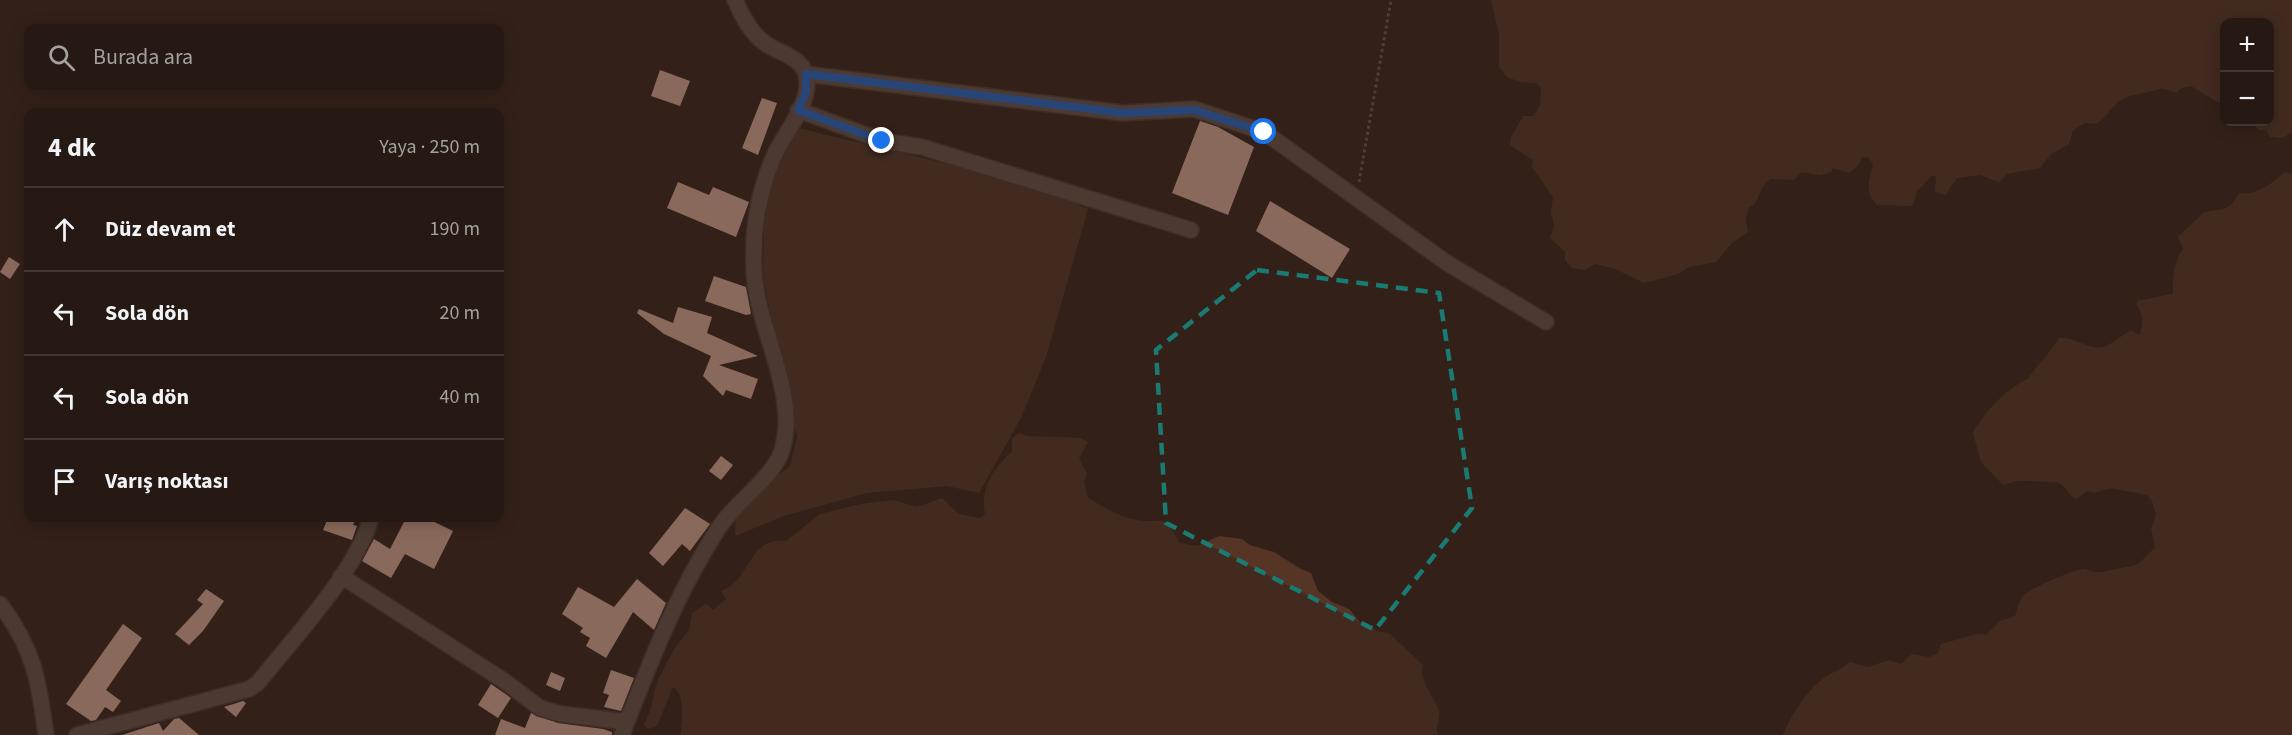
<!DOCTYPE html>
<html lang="tr">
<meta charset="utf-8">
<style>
body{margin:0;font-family:"Source Sans 3",sans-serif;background:#2e221c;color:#f1f3f6}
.controls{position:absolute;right:18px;top:18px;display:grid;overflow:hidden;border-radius:12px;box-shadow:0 3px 15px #0003}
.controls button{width:54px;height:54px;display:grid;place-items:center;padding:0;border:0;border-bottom:2px solid #423833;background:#261913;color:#f1f3f6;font:30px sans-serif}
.stop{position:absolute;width:18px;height:18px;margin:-14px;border:4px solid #1a73e8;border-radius:50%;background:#fff}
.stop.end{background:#1a73e8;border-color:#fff;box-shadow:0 2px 6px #0008}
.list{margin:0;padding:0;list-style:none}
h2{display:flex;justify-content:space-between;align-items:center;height:78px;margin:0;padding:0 24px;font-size:26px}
h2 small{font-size:20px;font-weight:400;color:#a4a0a0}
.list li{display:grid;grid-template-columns:39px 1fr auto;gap:18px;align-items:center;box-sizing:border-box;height:84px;padding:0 24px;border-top:2px solid #423833}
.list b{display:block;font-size:22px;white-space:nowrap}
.list em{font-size:20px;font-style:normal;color:#a4a0a0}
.icon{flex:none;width:33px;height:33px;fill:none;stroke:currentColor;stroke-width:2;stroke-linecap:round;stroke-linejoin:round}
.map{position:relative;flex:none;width:2292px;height:735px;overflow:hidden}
.search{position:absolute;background:#261913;box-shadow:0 3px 15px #0003;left:24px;top:24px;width:480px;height:66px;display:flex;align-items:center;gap:15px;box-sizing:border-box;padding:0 21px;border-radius:12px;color:#a4a0a0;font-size:22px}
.panel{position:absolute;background:#261913;box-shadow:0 3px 15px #0003;left:24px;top:108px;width:480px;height:414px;border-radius:12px}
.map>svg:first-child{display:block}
.green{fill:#563526}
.building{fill:#f2c1aa}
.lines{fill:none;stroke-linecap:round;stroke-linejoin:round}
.street-casing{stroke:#4c3d37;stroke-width:18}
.path{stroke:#71615a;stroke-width:3;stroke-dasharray:3 3;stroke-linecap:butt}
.street{stroke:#6c584f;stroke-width:15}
.route{stroke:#1a73e8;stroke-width:8}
.marked{fill:none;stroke:#1a7b73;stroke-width:4.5;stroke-dasharray:12 8;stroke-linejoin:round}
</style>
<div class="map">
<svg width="2292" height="735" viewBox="0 0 2292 735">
<rect width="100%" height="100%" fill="#332119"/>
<path class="green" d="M1491 0H2292V132L2282 138 2270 137 2267 131 2258 130 2254 122H2270V22H2224V106L2191 86 2182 88 2176 93 2162 88C2148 94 2133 92 2120 101 2112 106 2107 117 2096 124L2085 123 2073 130 2069 144 2051 154 2040 168 2007 174 1999 182 1980 175 1957 178 1945 195 1935 192 1936 176H1931L1917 192 1912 206 1877 205C1863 191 1870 180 1873 164L1868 157 1862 158 1858 166 1849 173 1833 168 1831 172 1821 175 1801 172 1794 180 1770 179 1763 186 1755 204 1749 207 1746 217 1748 232 1732 243 1716 262 1689 267 1678 274 1644 283 1615 269 1595 264 1585 270 1572 268 1565 260V252L1550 238 1554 226 1551 212 1553 197 1532 167 1533 160 1510 145 1511 137 1523 116H1534L1540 105 1541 88 1536 83 1520 82 1507 77 1499 67V34Z
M794 127 1018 181 1088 209 1046 357 1022 416 979 493 947 486 867 493 784 516 735 536 736 508 790 466 797 437 763 278 765 185Z
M2285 172 2292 174V735H1783C1790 716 1805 694 1821 680 1830 673 1841 670 1850 662L1868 667 1889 660 1901 664 1912 654 1929 657 1938 653 1941 644 1977 634 1986 635 2000 621 2015 616C2017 610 2020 599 2024 595 2029 589 2077 568 2084 569 2087 569 2090 571 2093 572 2100 573 2105 571 2111 570 2140 564 2133 570 2155 547L2151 528 2156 515 2152 501 2147 495 2111 488 2094 493 2087 491 2076 499C2068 495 2067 487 2059 483 2057 482 2021 480 2017 481 2012 482 2008 484 2003 485L1981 462 1973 433C1983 413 2007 388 2028 379 2037 364 2050 354 2059 338 2075 335 2090 353 2106 346 2115 342 2122 335 2131 330L2139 335C2144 326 2143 311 2136 304L2138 300C2151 300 2160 295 2173 294 2172 280 2174 260 2183 249L2178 237 2204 212 2224 209 2232 204 2239 193C2257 196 2272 183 2285 172Z
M1019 433 1027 436 1080 438 1088 442 1079 458 1087 474 1084 482 1088 498C1106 508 1125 521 1147 521 1155 522 1159 519 1167 522L1180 543 1198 546 1219 536 1242 539 1250 545 1274 552 1299 568 1311 573 1318 591 1332 602 1349 609 1359 621 1377 631 1389 633 1423 665C1418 681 1434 696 1439 711 1441 720 1434 726 1438 735H680C683 722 685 694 673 687L657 726 648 729 644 725 650 711 657 682 674 649 689 630 692 613 706 604 713 610 726 599 721 591C752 580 747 537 786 541L820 514 861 504 893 500 917 507 942 498 959 514 980 518 985 514C980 489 993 468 1012 452V438Z"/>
<path class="building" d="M660 70 690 81 680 106 651 96Z
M762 98 777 103 758 155 742 148Z
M1200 121 1218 127 1254 147 1228 215 1172 193Z
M678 182 709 195 713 187 749 202 736 237 667 208Z
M1270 201 1350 249 1332 278 1256 231Z
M9 257 20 264 10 279 0 272Z
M714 276 746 287 751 314 746 315 705 301Z
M678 307 712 317 707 333 758 356 719 365 758 379 751 399 726 390 723 396 703 376 711 356 664 334 637 313 639 309 673 323Z
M721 456 733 465 721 480 709 471Z
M685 508 710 524 690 551 682 544 663 566 649 553Z
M328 518H356L353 525 357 526 352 540 323 530Z
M406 518H426L453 531 434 569 405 554 391 578 362 561 374 539 390 549Z
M637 579 666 603 654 630 633 612 606 658 586 646 590 638 580 632 583 628 562 614 578 587 614 607Z
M206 589 224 601 203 631 189 645 175 634 203 604 197 600Z
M123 624 142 638 106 690 121 701 113 712 105 707 96 720 91 721 66 704Z
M611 670 634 678 621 711 604 707 609 695 603 693Z
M551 672 565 678 560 691 546 685Z
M491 684 511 698 498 718 478 705Z
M243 701 246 703 236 717 224 707Z
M531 713 558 723 603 729 612 732V735H495L501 719 525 728Z
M179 718 199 735H122L159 723 163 731 174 719Z"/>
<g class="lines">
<defs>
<path id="street" d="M806 74 1123 113 1194 109 1264 132 1447 263 1546 322
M798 110 883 141 922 147 1191 230
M341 576 503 680 540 708 561 714 627 722
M0 604C34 649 39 681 46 735
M77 735 249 689 258 683C294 637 355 574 371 518
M622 735C649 664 678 590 720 526 737 501 771 479 781 453 801 397 756 327 754 271 752 231 758 192 774 156 784 133 808 108 807 82 807 58 781 54 766 44 751 34 742 16 735 0"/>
</defs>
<use href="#street" class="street-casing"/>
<path class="path" d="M1359 182 1391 0"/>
<use href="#street" class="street"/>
</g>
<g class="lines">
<path class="route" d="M882 141 798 110 806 92V74L1123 113 1194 110 1264 132"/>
</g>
<path d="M0 0H2292V735H0ZM1257 270 1439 293 1472 508 1375 630 1166 523 1156 350Z" fill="#332119" fill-opacity=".55" fill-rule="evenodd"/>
<path class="marked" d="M1257 270 1439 293 1472 508 1375 630 1166 523 1156 350Z"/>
</svg>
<div class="controls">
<button>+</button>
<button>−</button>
</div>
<div class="stop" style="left:1264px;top:132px"></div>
<div class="stop end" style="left:882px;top:141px"></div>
<div class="search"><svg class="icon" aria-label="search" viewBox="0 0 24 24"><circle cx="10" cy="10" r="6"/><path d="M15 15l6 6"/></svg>Burada ara</div>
<section class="panel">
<h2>4 dk<small>Yaya · 250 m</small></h2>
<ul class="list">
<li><svg class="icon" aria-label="ahead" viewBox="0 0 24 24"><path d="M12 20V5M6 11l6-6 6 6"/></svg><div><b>Düz devam et</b></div><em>190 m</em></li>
<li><svg class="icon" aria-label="left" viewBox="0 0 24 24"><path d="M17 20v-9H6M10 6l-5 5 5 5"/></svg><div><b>Sola dön</b></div><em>20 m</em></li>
<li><svg class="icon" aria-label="left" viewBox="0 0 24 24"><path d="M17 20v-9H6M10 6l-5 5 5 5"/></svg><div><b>Sola dön</b></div><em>40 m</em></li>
<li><svg class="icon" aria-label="arrive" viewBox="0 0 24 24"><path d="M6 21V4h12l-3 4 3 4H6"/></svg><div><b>Varış noktası</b></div></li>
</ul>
</section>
</div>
